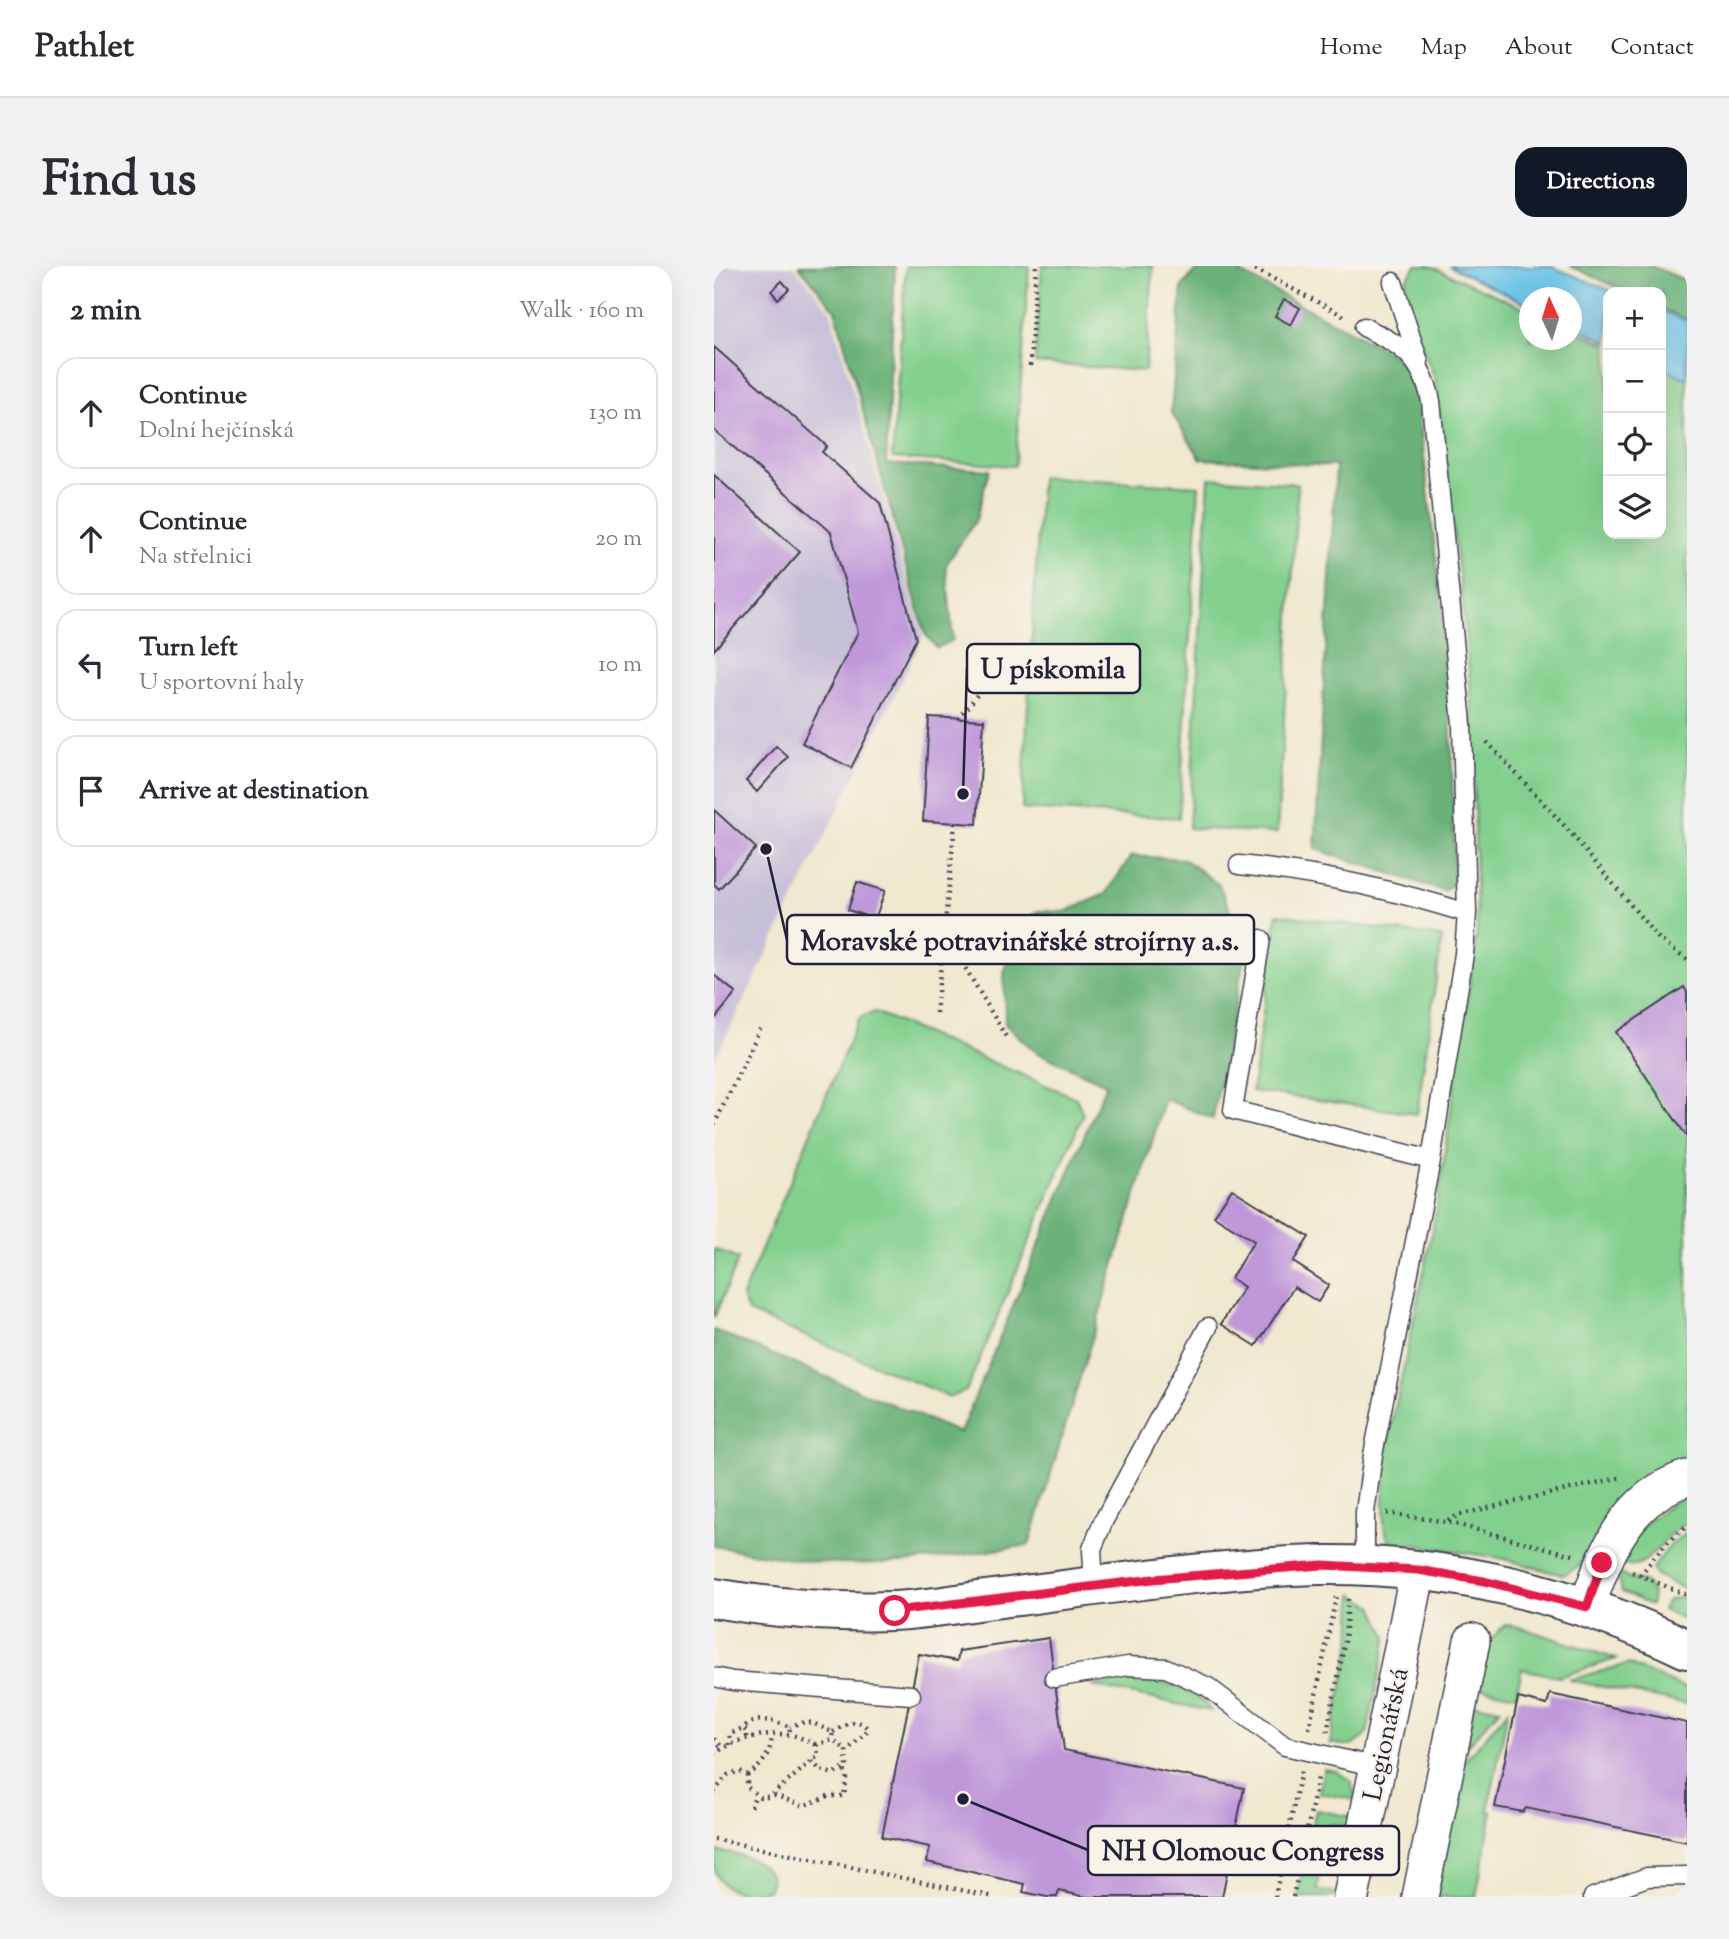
<!DOCTYPE html>
<meta charset="utf-8">
<style>
body{margin:0;font-family:"Sorts Mill Goudy",serif;background:#f2f2f3;color:#2b2b33}
.controls{position:absolute;right:21px;top:21px;display:grid;overflow:hidden;border-radius:14px;box-shadow:0 7px 28px #0002}
.controls button{width:63px;height:63px;display:grid;place-items:center;padding:0;border:0;border-bottom:2px solid #e1e1e2;background:#fff;color:#2b2b33;font:35px sans-serif}
.compass{position:absolute;left:805px;top:21px;width:63px;height:63px;border-radius:50%;background:#fff;box-shadow:0 7px 28px #0002;rotate:356deg}
.stop{position:absolute;width:21px;height:21px;margin:-16px;border:5px solid #e11d48;border-radius:50%;background:#fff}
.stop.end{background:#e11d48;border-color:#fff;box-shadow:0 2px 7px #0008}
.list{margin:0;padding:0;list-style:none}
h2{display:flex;justify-content:space-between;align-items:center;height:91px;margin:0;padding:0 28px;font-size:30px}
h2 small{font-size:23px;font-weight:400;color:#7c7c81}
.list li{display:grid;grid-template-columns:46px 1fr auto;gap:21px;align-items:center;box-sizing:border-box;height:112px;margin:0 14px 14px;padding:0 14px;border:2px solid #e1e1e2;border-radius:21px}
.list b{display:block;font-size:26px;white-space:nowrap}
.list p{margin:0;font-size:23px;white-space:nowrap;color:#7c7c81}
.list em{font-size:23px;font-style:normal;color:#7c7c81}
.icon{flex:none;width:38px;height:38px;fill:none;stroke:currentColor;stroke-width:2;stroke-linecap:round;stroke-linejoin:round}
.map{position:relative;flex:none;width:973px;height:1631px;overflow:hidden;border-radius:21px}
header{display:flex;align-items:center;gap:42px;box-sizing:border-box;height:98px;padding:0 35px;background:#fff;border-bottom:2px solid #e1e1e2}
header strong{font-size:33px}
nav{display:flex;gap:38px;margin-inline-start:auto;font-size:24px}
.intro{display:flex;align-items:center;justify-content:space-between;box-sizing:border-box;height:168px;padding:0 42px}
h1{margin:0;font-size:49px}
.button{padding:18px 32px;border-radius:21px;background:#111827;color:#fff;font-size:24px;font-weight:700}
main{display:flex;gap:42px;padding:0 42px}
aside{flex:1;background:#fff;border-radius:21px;box-shadow:0 7px 28px #0002}
.map>svg:first-child{display:block}
.industrial{fill:#c7c0d9}
.green{fill:#83d08e;stroke:#527964;stroke-width:2}
.forest{fill:#6ab279;stroke:#466a5a;stroke-width:2}
.water{fill:#6bc4e9;stroke:#467392;stroke-width:2}
.building{fill:#c098da}
.lines{fill:none;stroke-linecap:round;stroke-linejoin:round}
.service-casing{stroke:#414051;stroke-width:21}
.minor-casing{stroke:#414051;stroke-width:38}
.secondary-casing{stroke:#414051;stroke-width:42}
.path{stroke:#414051;stroke-width:4.5;stroke-dasharray:2 5;stroke-linecap:butt}
.service{stroke:#fff;stroke-width:18}
.minor{stroke:#fff;stroke-width:35}
.secondary{stroke:#fff;stroke-width:38}
.route{stroke:#e11d48;stroke-width:9}
.labels{text-anchor:middle;stroke-width:5;stroke-linejoin:round;paint-order:stroke}
.street-label{font-size:26px;fill:#22223b;stroke:#f7f3e8}
.leader{fill:none;stroke:#22223b;stroke-width:2.5}
.callout-dot{fill:#22223b;stroke:#f7f3e8;stroke-width:2.5}
.callout{fill:#f7f3e8;stroke:#22223b;stroke-width:2.5}
.callout-label{font-size:28px;text-anchor:middle;font-weight:bold;fill:#22223b}
</style>
<header>
<strong>Pathlet</strong>
<nav><a>Home</a><a>Map</a><a>About</a><a>Contact</a></nav>
</header>
<div class="intro"><h1>Find us</h1><a class="button">Directions</a></div>
<main>
<aside>
<h2>2 min<small>Walk · 160 m</small></h2>
<ul class="list">
<li><svg class="icon" aria-label="ahead" viewBox="0 0 24 24"><path d="M12 20V5M6 11l6-6 6 6"/></svg><div><b>Continue</b><p>Dolní hejčínská</p></div><em>130 m</em></li>
<li><svg class="icon" aria-label="ahead" viewBox="0 0 24 24"><path d="M12 20V5M6 11l6-6 6 6"/></svg><div><b>Continue</b><p>Na střelnici</p></div><em>20 m</em></li>
<li><svg class="icon" aria-label="left" viewBox="0 0 24 24"><path d="M17 20v-9H6M10 6l-5 5 5 5"/></svg><div><b>Turn left</b><p>U sportovní haly</p></div><em>10 m</em></li>
<li><svg class="icon" aria-label="arrive" viewBox="0 0 24 24"><path d="M6 21V4h12l-3 4 3 4H6"/></svg><div><b>Arrive at destination</b></div></li>
</ul>
</aside>
<div class="map">
<svg width="973" height="1631" viewBox="0 0 973 1631">
<rect width="100%" height="100%" fill="#f7f3e8"/>
<filter id="ink" filterUnits="userSpaceOnUse"><feTurbulence type="fractalNoise" baseFrequency=".0143" numOctaves="2"/><feDisplacementMap in="SourceGraphic" scale="14" xChannelSelector="R" yChannelSelector="G"/><feConvolveMatrix kernelMatrix="1 2 1 2 8 2 1 2 1" color-interpolation-filters="sRGB"/></filter>
<filter id="wash" filterUnits="userSpaceOnUse"><feTurbulence type="fractalNoise" baseFrequency=".00686" numOctaves="4" result="noise"/><feDisplacementMap in="SourceGraphic" scale="28" xChannelSelector="R" yChannelSelector="G"/><feGaussianBlur stdDeviation="1.57" result="paint"/><feColorMatrix in="noise" values="0 0 0 0 0 0 0 0 0 0 0 0 0 0 0 0 0 1.4 0 .05"/><feComposite in="paint" operator="in"/></filter>
<g filter="url(#wash)">
<rect width="100%" height="100%" fill="#f0e8cf"/>
<path class="industrial" d="M0 0H80L116 44 209 371 0 795Z"/>
<path class="green" d="M192 0H315L301 200 178 192Z
M328 0H439L431 105 321 97Z
M702 0H716L815 44 816 74H858V63L894 79V268H947V102L973 113V1197L892 1257 867 1299 849 1309 786 1292 675 1275 670 1261V1196L723 941 763 666 758 435 748 334 722 116 686 22Z
M327 211 485 220 465 552 308 543Z
M495 212 584 218 563 567 475 562Z
M563 648 728 671 703 848 538 825Z
M161 746 362 832 369 848 252 1125 236 1131 34 1046 28 1030 145 752Z
M0 983 24 993 0 1052Z
M973 1229V1257C942 1271 939 1309 903 1297 915 1267 946 1244 973 1229Z
M973 1265V1324L943 1310 938 1303 955 1281Z
M902 1307 934 1318 939 1328 937 1339 908 1326Z
M639 1328 659 1340 673 1371 653 1467C643 1482 632 1480 616 1477L637 1378Z
M968 1331 973 1333V1355L949 1344 954 1334Z
M791 1359 802 1360 902 1393 845 1411 808 1403 802 1429 764 1421 776 1374Z
M914 1398 973 1423V1438L855 1414Z
M420 1413C446 1414 483 1422 497 1445L378 1420Z
M760 1438 786 1443 752 1481Z
M794 1444 774 1545 778 1546 762 1631H721L749 1497Z
M610 1503 622 1505 637 1515 642 1534 605 1527Z
M602 1544 639 1551 637 1561 617 1558 603 1624 623 1628V1631H584Z
M0 1585C19 1586 50 1592 58 1612L55 1623C35 1631 10 1627 1 1607 0 1602 0 1591 0 1585Z"/>
<path class="forest" d="M85 0H181L172 198 275 204 262 254 232 299 239 374 223 382 211 368 121 44Z
M485 0H514L679 88 701 115 730 359 737 465 741 617 730 625 601 583 622 200 487 193 457 146 468 21Z
M856 0H937L973 15V54L947 42V26H913Z
M417 590 470 593 505 619 532 682 499 853 451 833 315 1279C246 1289 177 1302 106 1296 71 1294 35 1286 0 1280V1064L246 1167 392 818 322 786 291 758 290 707 302 663 324 645 351 646 392 628Z"/>
<path class="water" d="M735 0H836L901 26H894V76L858 59V32H816L815 39Z
M947 44 973 55V113L947 101Z"/>
<g id="blocks">
<path class="building" d="M68 15 75 23 64 33 57 25Z
M570 33 586 42 577 59 561 50Z
M0 81 113 180 108 186 166 237 202 373 137 502 88 477 144 366 117 266 0 164Z
M0 209 86 286 0 384Z
M215 451 270 454 263 558 209 555Z
M62 480 74 491 43 526 32 515Z
M0 544 42 582 5 623 0 618Z
M143 616 171 625 161 653 134 644Z
M0 709 22 727 0 754Z
M970 721 973 726V871L902 766Z
M518 923 595 971 579 996 615 1019 604 1036 580 1021 542 1080 507 1058 530 1021 517 1012 540 975 500 950Z
M335 1372 350 1484 530 1522 508 1631H373L345 1625 343 1631H333L309 1626 311 1618 213 1596 216 1581 168 1571 205 1388 243 1395 245 1385Z
M836 1428 973 1457V1576L812 1542 809 1546 781 1541 804 1432 833 1439Z"/>
</g>
</g>
<g filter="url(#ink)">
<use href="#blocks" fill-opacity="0" stroke="#414051" stroke-width="2"/>
<g class="lines">
<defs>
<path id="service" d="M679 16 705 96
M650 61C688 80 708 91 717 135L748 458 753 647 750 688 717 894 659 1189 651 1246V1300
M525 599C604 607 677 623 753 647
M547 673 519 844 717 894
M380 1320 378 1283 390 1254 494 1061
M0 1411 19 1415 197 1429
M340 1412 414 1400 452 1402 494 1421 571 1480 664 1501
M879 1631 933 1611 973 1610"/>
<path id="minor" d="M873 1341C891 1287 913 1231 973 1212
M637 1631 704 1304
M706 1631 758 1375"/>
<path id="secondary" d="M0 1332C59 1342 119 1347 179 1345 212 1344 246 1337 279 1333 387 1320 496 1302 605 1299 730 1297 860 1328 973 1383"/>
</defs>
<use href="#service" class="service-casing"/>
<use href="#minor" class="minor-casing"/>
<use href="#secondary" class="secondary-casing"/>
<path class="path" d="M535 0 630 50
M316 100 322 0
M245 453 293 389
M773 476 857 567 945 673 973 693
M230 666 294 774
M222 747 241 557
M0 859 48 759
M673 1247 733 1256 859 1289
M734 1255 744 1249 908 1211
M918 1306 973 1329
M926 1309 952 1278 973 1260
M595 1463 622 1331
M119 1466C130 1459 146 1449 154 1464L133 1485
M613 1466 631 1375 634 1333
M33 1471V1465L29 1462C42 1449 60 1455 76 1461L75 1468
M0 1473 9 1482
M15 1479 16 1468 29 1462
M0 1488C22 1473 50 1465 76 1469 86 1470 94 1476 103 1479
M98 1495 106 1504 119 1508 133 1501 132 1483 118 1474
M33 1509C48 1501 57 1487 58 1470
M0 1526 14 1509 26 1505 33 1509V1521L46 1531H55L104 1490 103 1479 118 1474 119 1466C100 1459 96 1451 76 1461
M60 1529 89 1540 114 1530H130L133 1510 130 1504
M37 1541 42 1528
M0 1573 281 1631
M561 1631 587 1505
M579 1631 604 1512"/>
<use href="#service" class="service"/>
<use href="#minor" class="minor"/>
<use href="#secondary" class="secondary"/>
</g>
</g>
<g class="lines" filter="url(#ink)">
<path class="route" d="M181 1345 439 1313 608 1299 704 1304 770 1315 873 1341 888 1297"/>
</g>
<g class="labels">
<g class="street-label">
<text transform="translate(671 1468) rotate(-78)" y="9">Legionářská</text>
</g>
</g>
<path class="leader" d="M249 528L253 402M52 583L73 674M249 1533L374 1584"/>
<g class="callout-dot">
<circle cx="249" cy="528" r="7"/>
<circle cx="52" cy="583" r="7"/>
<circle cx="249" cy="1533" r="7"/>
</g>
<g class="callout">
<rect x="253" y="378" width="173" height="49" rx="7"/>
<rect x="73" y="649" width="467" height="49" rx="7"/>
<rect x="374" y="1560" width="311" height="49" rx="7"/>
</g>
<g class="callout-label">
<text x="339" y="412">U pískomila</text>
<text x="306" y="684">Moravské potravinářské strojírny a.s.</text>
<text x="529" y="1594">NH Olomouc Congress</text>
</g>
</svg>
<div class="controls">
<button>+</button>
<button>−</button>
<button><svg class="icon" aria-label="locate" viewBox="0 0 24 24"><circle cx="12" cy="12" r="6"/><path d="M12 2v4M12 18v4M2 12h4M18 12h4"/></svg></button>
<button><svg class="icon" aria-label="layers" viewBox="0 0 24 24"><path d="M12 4l9 5-9 5-9-5zM3 14l9 5 9-5"/></svg></button>
</div>
<svg class="compass" viewBox="-18 -18 36 36"><path d="M0-13l5 13h-10z" fill="#e53935"/><path d="M0 13l5-13h-10z" fill="#7c7c81"/></svg>
<div class="stop" style="left:181px;top:1345px"></div>
<div class="stop end" style="left:888px;top:1297px"></div>
</div>
</main>
